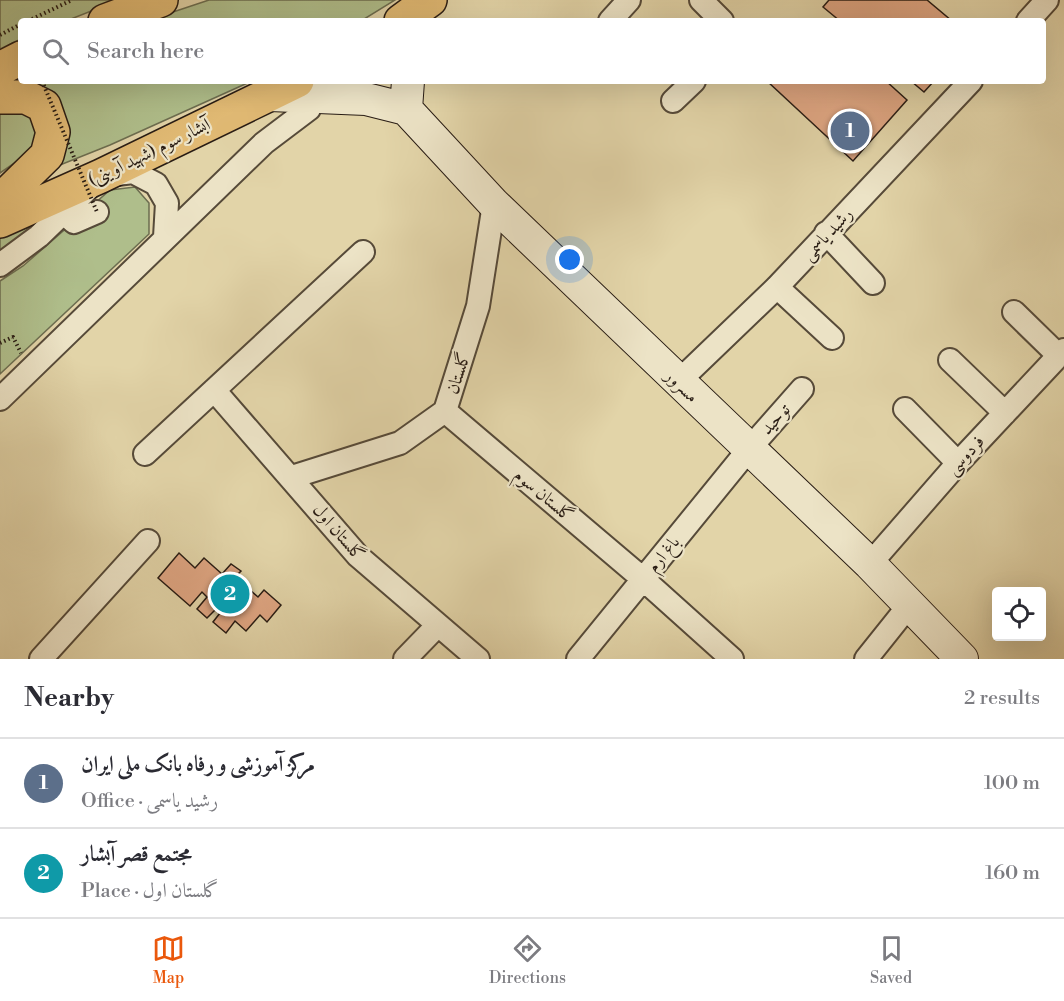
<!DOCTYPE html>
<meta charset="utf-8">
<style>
body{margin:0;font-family:"Libre Bodoni",Amiri,serif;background:#f7f7f7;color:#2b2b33}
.controls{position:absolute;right:18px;bottom:18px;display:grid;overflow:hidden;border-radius:6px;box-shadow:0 6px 24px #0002}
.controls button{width:54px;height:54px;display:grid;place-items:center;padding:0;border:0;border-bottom:2px solid #e1e1e2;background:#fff;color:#2b2b33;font:30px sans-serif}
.you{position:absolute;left:570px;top:260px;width:21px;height:21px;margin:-15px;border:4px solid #fff;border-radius:50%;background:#1a73e8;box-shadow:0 0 0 9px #1a73e833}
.badge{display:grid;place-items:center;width:39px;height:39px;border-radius:50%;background:#ea580c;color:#fff;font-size:20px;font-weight:700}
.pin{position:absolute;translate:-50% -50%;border:3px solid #fff;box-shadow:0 2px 6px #0006}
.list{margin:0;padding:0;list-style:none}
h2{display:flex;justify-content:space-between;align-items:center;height:78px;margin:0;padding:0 24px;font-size:26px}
h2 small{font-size:20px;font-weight:400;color:#7c7c81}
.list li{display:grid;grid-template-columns:39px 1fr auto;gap:18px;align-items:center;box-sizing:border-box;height:90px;padding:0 24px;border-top:2px solid #e1e1e2}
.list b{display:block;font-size:22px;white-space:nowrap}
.list p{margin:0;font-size:20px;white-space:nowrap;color:#7c7c81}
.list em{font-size:20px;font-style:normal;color:#7c7c81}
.icon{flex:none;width:33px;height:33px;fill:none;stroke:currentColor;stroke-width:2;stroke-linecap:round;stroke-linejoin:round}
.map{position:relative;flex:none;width:1064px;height:659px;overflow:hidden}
.search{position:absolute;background:#fff;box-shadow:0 6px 24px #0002;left:18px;right:18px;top:18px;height:66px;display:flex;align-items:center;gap:15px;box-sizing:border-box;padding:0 21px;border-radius:6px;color:#7c7c81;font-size:22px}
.sheet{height:258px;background:#fff}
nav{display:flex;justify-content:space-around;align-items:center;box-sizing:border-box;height:84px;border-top:2px solid #e1e1e2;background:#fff;font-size:16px;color:#7c7c81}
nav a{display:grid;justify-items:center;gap:3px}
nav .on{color:#ea580c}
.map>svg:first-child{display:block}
.green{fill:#afbe8b;stroke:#6c6d50;stroke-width:1.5}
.building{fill:#dfa683;stroke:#281c14;stroke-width:1.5}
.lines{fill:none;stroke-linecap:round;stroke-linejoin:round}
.street-casing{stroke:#564a39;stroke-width:26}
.secondary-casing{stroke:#281c14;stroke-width:34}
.primary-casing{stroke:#281c14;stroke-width:36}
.path{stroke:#281c14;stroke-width:4;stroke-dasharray:1.5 3;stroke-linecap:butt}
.street{stroke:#ece3c6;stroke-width:22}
.secondary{stroke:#ece3c6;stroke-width:32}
.primary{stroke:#e1ba74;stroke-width:33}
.path-bridge{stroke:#281c14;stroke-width:4;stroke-dasharray:1.5 3;stroke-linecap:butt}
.labels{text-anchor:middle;stroke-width:4.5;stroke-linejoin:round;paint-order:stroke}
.street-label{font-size:18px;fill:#281c14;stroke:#ece3c6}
</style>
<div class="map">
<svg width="1064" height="659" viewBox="0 0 1064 659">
<rect width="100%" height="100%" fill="#e2d4a8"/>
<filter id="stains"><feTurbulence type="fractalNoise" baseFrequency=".00333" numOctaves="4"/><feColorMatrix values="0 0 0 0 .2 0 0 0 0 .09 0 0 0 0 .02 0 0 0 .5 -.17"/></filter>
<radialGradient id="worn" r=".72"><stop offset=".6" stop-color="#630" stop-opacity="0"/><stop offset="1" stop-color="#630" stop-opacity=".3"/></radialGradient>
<path class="green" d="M0 0H119L66 21H21V39L0 49Z
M209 0H395L361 21H146Z
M26 81H252L110 145 50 169Z
M0 107H23L39 126 33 150 0 173Z
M135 187 149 203V234L0 374V281L23 266 110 190Z
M36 219 29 230 0 254V235Z"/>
<path class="building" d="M829 0H927L952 21H840L823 7Z
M767 81H886L907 100 853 161Z
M911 81H934L924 92Z
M179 553 195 568 204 558 222 574 231 564 241 571 235 577 258 597 264 590 281 605 267 622 260 615 246 631 235 621 226 633 213 622 220 613 216 609 207 618 197 609 207 597 202 592 190 606 158 578Z"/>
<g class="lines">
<defs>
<path id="street" d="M701 0 722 21
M610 21 629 0
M1028 21 1047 0
M673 101 694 81
M64 213 74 222 97 212
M826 233 873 283
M0 265 39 236 101 176 133 172 156 184 167 203 165 237
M777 287 832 338
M1014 312 1059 356
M950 360 1005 413
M678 382 777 287 971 81
M214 390 358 556 478 659
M0 399 264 143 309 109
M905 409 958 463
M445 411 643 579 732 659
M145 454 363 252
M292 477 400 443 445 411 478 306 494 204
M870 564 958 463 1064 350
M41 659 148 541
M405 659 437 626
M578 659 749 449 802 389
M866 659 910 604"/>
<path id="secondary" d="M270 95 366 99 406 109
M406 109 494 204 870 564 962 659
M406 109 408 81"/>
<path id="primary" d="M105 21 161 0
M401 21 430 0
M0 69 21 58
M0 97H26L44 106 53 132 47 155 0 201
M0 221 101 176 297 81"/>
</defs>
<use href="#street" class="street-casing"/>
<use href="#secondary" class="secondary-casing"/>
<use href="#primary" class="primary-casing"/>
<path class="path" d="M28 21 72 0
M0 35 21 24
M0 343 13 337 21 353"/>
<use href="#street" class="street"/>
<use href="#secondary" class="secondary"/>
<use href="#primary" class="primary"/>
<path class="path-bridge" d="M42 81 97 212"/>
</g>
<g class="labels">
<g class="street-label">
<text transform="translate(149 152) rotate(-26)" y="6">آبشار سوم (شهید آوینی)</text>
<text transform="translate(827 234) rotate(-47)" y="6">رشید یاسمی</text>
<text transform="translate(458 373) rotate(-72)" y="6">گلستان</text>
<text transform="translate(682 386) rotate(44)" y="6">مسرور</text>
<text transform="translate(775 419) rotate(-48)" y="6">توحید</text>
<text transform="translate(965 455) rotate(-47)" y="6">فردوسی</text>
<text transform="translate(544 495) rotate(40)" y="6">گلستان سوم</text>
<text transform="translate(339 532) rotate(49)" y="6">گلستان اول</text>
<text transform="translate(663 554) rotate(-51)" y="6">باغ ارم</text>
</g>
</g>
<rect width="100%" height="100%" filter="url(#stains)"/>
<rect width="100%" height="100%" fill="url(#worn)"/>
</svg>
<div class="controls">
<button><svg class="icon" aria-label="locate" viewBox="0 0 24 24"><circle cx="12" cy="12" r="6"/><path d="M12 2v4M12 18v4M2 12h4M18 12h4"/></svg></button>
</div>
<div class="you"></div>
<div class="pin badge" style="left:850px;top:131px;background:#5c6f8a">1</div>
<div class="pin badge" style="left:230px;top:594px;background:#0f9aa8">2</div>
<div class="search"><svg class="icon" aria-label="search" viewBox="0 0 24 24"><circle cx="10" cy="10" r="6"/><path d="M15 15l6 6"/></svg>Search here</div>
</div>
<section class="sheet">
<h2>Nearby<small>2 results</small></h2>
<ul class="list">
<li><span class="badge" style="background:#5c6f8a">1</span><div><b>مرکز آموزشی و رفاه بانک ملی ایران</b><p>Office · رشید یاسمی</p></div><em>100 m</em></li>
<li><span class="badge" style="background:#0f9aa8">2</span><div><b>مجتمع قصر آبشار</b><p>Place · گلستان اول</p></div><em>160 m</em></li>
</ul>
</section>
<nav>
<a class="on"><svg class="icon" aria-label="map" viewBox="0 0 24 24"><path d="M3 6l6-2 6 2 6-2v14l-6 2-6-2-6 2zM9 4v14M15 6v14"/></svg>Map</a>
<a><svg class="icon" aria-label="directions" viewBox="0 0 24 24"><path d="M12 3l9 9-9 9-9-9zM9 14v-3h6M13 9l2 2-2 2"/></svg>Directions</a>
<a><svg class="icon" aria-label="saved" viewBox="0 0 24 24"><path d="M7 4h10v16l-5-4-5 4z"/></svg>Saved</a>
</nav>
